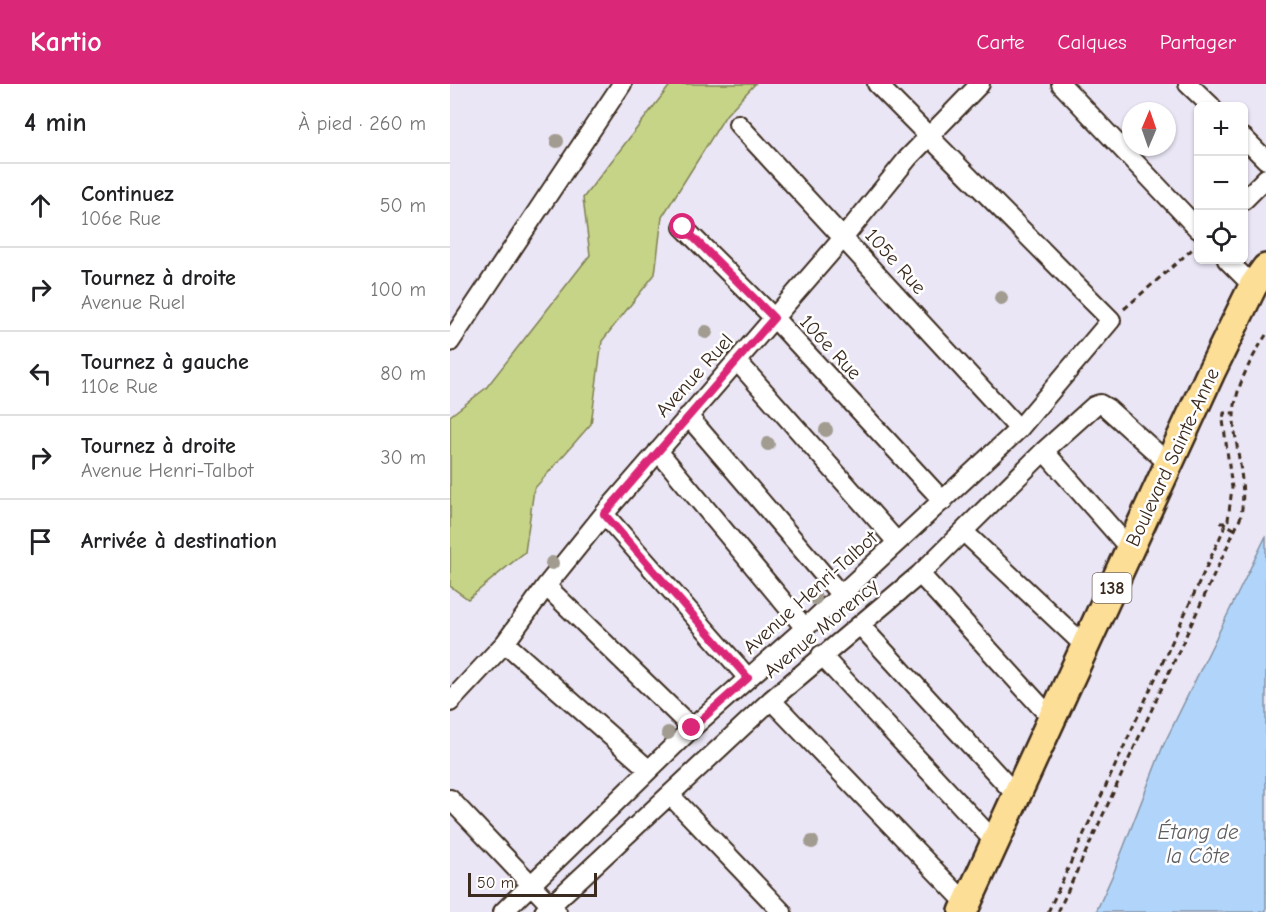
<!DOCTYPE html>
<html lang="fr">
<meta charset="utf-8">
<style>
body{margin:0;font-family:"Comic Neue",sans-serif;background:#f6f6f6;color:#202124}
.controls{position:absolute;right:18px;top:18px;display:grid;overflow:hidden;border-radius:9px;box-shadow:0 2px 4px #0004}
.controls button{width:54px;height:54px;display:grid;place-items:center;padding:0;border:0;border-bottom:2px solid #e0e0e0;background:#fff;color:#202124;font:30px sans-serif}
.compass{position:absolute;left:672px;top:18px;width:54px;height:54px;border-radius:50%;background:#fff;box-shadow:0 2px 4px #0004;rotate:2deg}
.scale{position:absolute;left:18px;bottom:15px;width:129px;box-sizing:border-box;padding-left:6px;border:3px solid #3b2a1e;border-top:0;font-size:16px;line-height:21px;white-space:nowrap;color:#3b2a1e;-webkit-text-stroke:4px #fff;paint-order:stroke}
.stop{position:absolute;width:18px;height:18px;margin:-14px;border:4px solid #db2777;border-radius:50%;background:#fff}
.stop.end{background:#db2777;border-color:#fff;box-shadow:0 2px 6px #0008}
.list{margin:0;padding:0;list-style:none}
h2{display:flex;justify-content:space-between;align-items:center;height:78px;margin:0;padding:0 24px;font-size:26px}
h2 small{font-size:20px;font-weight:400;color:#757577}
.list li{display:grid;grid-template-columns:39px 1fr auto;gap:18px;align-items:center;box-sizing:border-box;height:84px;padding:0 24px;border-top:2px solid #e0e0e0}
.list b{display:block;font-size:22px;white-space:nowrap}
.list p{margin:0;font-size:20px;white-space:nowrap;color:#757577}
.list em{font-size:20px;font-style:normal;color:#757577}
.icon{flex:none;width:33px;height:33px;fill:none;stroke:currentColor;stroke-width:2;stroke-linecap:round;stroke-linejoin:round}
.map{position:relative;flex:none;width:816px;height:828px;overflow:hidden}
header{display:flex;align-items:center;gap:36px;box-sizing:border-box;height:84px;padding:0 30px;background:#db2777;color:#fff}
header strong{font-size:28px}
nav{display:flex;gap:33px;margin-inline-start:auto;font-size:21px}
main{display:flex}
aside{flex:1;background:#fff}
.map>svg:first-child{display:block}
.green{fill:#c6d488;stroke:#807f53;stroke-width:1.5}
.water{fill:#b1d5fa;stroke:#8291a2;stroke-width:1.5}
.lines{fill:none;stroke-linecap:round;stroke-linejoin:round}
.minor-casing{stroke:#3b2a1e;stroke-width:22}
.primary-casing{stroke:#3b2a1e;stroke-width:32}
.path{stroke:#3b2a1e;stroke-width:3;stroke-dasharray:6 4.5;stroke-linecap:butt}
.minor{stroke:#fff;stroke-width:18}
.primary{stroke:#fdde96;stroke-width:27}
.tree{fill:#a19b90}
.route{stroke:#db2777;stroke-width:8}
.labels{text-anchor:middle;stroke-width:5;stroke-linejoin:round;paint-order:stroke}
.shield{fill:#fff;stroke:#766a62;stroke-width:1.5}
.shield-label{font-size:18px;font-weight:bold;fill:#3b2a1e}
.street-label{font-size:20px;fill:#3b2a1e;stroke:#fff}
.water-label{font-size:21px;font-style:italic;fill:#5e5d60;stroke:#fff}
</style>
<header>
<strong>Kartio</strong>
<nav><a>Carte</a><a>Calques</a><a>Partager</a></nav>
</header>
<main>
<aside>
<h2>4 min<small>À pied · 260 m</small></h2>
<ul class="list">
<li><svg class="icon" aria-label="ahead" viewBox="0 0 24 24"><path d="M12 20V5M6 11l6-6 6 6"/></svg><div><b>Continuez</b><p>106e Rue</p></div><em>50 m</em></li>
<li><svg class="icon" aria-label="right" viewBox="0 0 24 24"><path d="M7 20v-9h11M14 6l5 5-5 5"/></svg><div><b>Tournez à droite</b><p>Avenue Ruel</p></div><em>100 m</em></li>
<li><svg class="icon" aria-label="left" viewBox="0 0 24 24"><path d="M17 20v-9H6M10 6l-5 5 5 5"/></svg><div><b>Tournez à gauche</b><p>110e Rue</p></div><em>80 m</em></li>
<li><svg class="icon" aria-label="right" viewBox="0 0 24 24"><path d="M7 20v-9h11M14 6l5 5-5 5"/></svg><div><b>Tournez à droite</b><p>Avenue Henri-Talbot</p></div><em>30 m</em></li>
<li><svg class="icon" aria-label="arrive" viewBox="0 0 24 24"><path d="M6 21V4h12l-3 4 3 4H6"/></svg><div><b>Arrivée à destination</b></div></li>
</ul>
</aside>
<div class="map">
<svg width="816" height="828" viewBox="0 0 816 828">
<rect width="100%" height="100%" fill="#eae6f5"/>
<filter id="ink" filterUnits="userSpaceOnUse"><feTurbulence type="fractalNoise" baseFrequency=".0167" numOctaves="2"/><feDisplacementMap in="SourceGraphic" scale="12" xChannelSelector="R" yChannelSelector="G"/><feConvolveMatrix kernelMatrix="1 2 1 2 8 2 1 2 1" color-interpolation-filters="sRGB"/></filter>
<g filter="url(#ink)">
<path class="green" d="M221 0H305L276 31 212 133 205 190 152 257 141 340 84 405 75 468 18 515 0 502V332L36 304 140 171 133 114Z"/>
<path class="water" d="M816 452V828H646L664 788 713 662Z"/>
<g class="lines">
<defs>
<path id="minor" d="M611 0 748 145
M738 0 761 22
M288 40 569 345
M794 54 816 76
M794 116 816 94
M233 143 324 234 493 417
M777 176 803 202
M0 258 172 0
M287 277 447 458
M238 332 390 510
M208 367 355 544
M594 367 680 465
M154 430 298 594
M514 448 635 562
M470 490 602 635
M96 502 242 644
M410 541 567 712
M55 559 198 685
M371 571 545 758
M321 616 517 820
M0 618 55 559 96 502 154 430 394 153 458 74 530 0
M220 711 332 828
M0 715 107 828
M53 828 242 644 355 544 569 345 661 236 427 0
M94 828 321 616 470 490 594 367 644 322 650 320 657 324 719 380"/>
<path id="primary" d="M513 828 761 288 803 202 816 184"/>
</defs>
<use href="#minor" class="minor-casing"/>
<use href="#primary" class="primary-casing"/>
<path class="path" d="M674 225 746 162
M770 439H774L784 445
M598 828 778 436 782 404 773 336 774 329H785
M608 828 790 435C798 403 786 369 784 337 783 306 800 277 816 251"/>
<use href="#minor" class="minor"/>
<use href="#primary" class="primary"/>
</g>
<g class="tree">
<circle cx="107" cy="57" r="7"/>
<circle cx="551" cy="214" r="7"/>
<circle cx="256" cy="248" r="7"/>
<circle cx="376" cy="346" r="7"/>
<circle cx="318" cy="360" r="7"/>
<circle cx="102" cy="479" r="7"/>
<circle cx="365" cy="514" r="7"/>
<circle cx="218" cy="649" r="7"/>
<circle cx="362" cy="758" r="7"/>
</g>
</g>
<g class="lines" filter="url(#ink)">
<path class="route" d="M233 143 324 234 154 430 298 594 242 644"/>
</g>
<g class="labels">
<rect class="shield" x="642.5" y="489" width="39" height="30" rx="4.5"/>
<g class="shield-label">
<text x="662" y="510">138</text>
</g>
<g class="street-label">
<text transform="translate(446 177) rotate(48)" y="7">105e Rue</text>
<text transform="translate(381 263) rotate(47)" y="7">106e Rue</text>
<text transform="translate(244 291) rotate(-48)" y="7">Avenue Ruel</text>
<text transform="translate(722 373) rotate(-65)" y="7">Boulevard Sainte-Anne</text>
<text transform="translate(360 508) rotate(-42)" y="7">Avenue Henri-Talbot</text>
<text transform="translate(371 544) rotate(-40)" y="7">Avenue Morency</text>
</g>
<g class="water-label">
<text x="748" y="755">Étang de<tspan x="748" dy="24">la Côte</tspan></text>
</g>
</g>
</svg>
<div class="controls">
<button>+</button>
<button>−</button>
<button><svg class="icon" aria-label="locate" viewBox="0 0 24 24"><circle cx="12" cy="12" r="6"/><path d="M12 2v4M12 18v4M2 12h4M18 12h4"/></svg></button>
</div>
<svg class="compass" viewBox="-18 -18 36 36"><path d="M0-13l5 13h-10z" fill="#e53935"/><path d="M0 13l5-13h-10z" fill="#757577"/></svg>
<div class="scale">50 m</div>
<div class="stop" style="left:233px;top:143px"></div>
<div class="stop end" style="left:242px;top:644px"></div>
</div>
</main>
